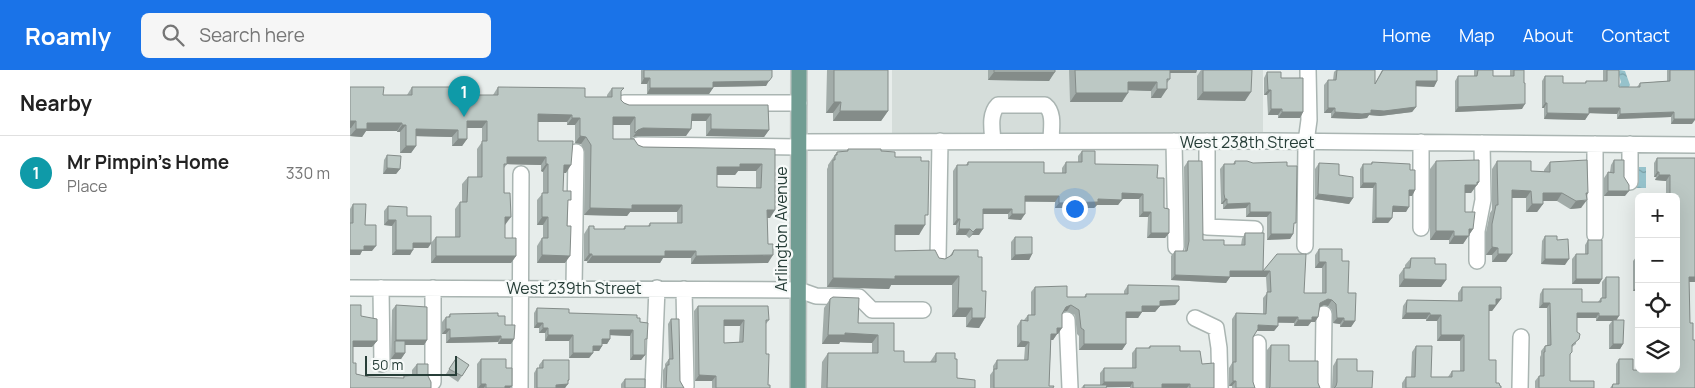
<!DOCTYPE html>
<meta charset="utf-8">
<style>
body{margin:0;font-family:Manrope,sans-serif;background:#f6f6f6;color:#222}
.controls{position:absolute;right:15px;bottom:15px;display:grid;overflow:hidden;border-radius:8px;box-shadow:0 5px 20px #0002}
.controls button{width:45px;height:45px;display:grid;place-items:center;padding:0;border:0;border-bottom:1px solid #e0e0e0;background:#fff;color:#222;font:25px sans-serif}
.scale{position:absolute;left:15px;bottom:12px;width:92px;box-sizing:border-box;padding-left:5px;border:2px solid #273e38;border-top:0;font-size:14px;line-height:18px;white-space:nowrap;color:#273e38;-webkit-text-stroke:4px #f7faf9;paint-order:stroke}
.you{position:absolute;left:724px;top:138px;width:18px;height:18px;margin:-12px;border:4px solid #fff;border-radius:50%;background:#1a73e8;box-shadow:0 0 0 8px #1a73e833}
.badge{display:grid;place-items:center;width:32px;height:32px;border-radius:50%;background:#1a73e8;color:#fff;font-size:16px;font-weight:700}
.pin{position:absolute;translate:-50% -41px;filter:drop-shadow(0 1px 2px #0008)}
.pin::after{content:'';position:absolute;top:26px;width:18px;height:15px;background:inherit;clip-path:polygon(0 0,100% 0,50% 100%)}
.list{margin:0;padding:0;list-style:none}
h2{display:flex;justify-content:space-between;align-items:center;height:65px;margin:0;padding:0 20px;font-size:21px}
h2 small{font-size:16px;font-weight:400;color:#767676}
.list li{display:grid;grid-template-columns:32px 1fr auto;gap:15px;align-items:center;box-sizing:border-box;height:75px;padding:0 20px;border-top:1px solid #e0e0e0}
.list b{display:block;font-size:19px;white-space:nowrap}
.list p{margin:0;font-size:16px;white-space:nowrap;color:#767676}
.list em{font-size:16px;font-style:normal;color:#767676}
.icon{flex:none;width:28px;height:28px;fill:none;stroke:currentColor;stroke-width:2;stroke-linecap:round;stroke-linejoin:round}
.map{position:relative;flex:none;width:1345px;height:318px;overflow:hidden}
header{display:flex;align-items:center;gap:30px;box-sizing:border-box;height:70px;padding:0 25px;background:#1a73e8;color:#fff}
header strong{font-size:24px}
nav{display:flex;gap:28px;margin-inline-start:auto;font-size:18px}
.search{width:350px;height:45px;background:#f6f6f6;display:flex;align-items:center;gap:12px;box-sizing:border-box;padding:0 18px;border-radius:8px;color:#767676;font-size:19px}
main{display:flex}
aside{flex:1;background:#fff}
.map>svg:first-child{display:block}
.built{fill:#d5ddda}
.water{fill:url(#water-ripples)}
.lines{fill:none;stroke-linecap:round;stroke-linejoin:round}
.minor-casing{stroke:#aab5b2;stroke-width:18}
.major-casing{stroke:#c3c9c7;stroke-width:18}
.minor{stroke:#fff;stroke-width:15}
.major{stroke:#719d93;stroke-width:15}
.wall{fill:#a2aca9;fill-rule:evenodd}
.shaded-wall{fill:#848c89}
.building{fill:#bcc8c4;stroke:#848c89;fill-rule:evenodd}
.labels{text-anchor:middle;stroke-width:4.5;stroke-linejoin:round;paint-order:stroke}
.street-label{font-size:16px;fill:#273e38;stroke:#f7faf9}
</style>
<header>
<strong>Roamly</strong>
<div class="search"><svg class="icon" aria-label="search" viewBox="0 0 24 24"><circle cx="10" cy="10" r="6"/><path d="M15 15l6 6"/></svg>Search here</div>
<nav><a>Home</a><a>Map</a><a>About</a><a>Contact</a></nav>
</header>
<main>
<aside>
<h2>Nearby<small></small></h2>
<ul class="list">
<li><span class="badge" style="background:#0f9aa8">1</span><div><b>Mr Pimpin's Home</b><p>Place</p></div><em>330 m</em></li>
</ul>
</aside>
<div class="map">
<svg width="1345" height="318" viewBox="0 0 1345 318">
<defs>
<pattern id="water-ripples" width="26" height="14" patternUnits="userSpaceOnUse" patternTransform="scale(1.25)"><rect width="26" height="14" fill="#96c2cb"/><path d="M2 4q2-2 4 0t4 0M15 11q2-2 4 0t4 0" fill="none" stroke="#7a9fa6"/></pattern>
</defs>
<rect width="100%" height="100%" fill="#e7edeb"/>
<path class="built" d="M542 0H913V71L542 66Z"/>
<path class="water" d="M1270 0 1275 1 1280 15 1278 19 1273 18 1269 16 1271 12 1268 2Z
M1286 97H1296V118H1286Z"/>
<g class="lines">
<defs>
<path id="minor" d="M274 33H449
M643 71C642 59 639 44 648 35H695C705 43 701 59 701 71
M824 71 826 177
M857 71V157L905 159
M449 72 913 71 1345 75
M1245 74V165
M1280 74V112
M288 75 449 77
M1071 158V72
M955 176 956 72 959 50 958 0
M588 189 590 71
M1127 191V161L1133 130 1132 73
M0 218 449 220 466 226 509 227 522 240H573
M31 218 32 294
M83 218V312
M224 218 226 82
M334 219 336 316
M845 248 866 258 869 278 870 318
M717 250 720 318
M908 273V318
M170 318 171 104
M303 318 307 218
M973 318 974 244
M1170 318 1171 267"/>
<path id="major" d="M448 318 449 0"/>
</defs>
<use href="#minor" class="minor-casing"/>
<use href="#major" class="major-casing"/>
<use href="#minor" class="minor"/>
<use href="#major" class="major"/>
</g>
<path class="wall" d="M291 0H422L416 16 363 17V18L359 24H297V14H291Z
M477 0H538V41L531 51H483V43H476Z
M638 0H705L699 11 638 10Z
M719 0H847L846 3H820V9L817 13 811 28H801V21L778 20 772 32H720Z
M851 0H902L895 31 847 30V6Z
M986 0H1025V13L1032 0H1087V11L1084 17 1066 16V37L1062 42 1030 46 1019 45 1017 48 1009 49 981 48V43H974V15L978 10H983L984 2Z
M1124 0H1143V6H1160V0H1174L1172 39 1105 42V11L1108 6H1124Z
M1253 0H1269V17H1287L1290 13 1317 11V0H1345L1342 54H1321V47L1267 49V44L1239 43 1235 50 1194 49V38H1192V11L1195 6 1213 13H1235L1236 11H1253Z
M917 2 931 8 953 42 950 48H928V45H918L917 25H914V8Z
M0 17 33 25H57L62 17 119 25H143L148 17 235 27H257V25L262 18 271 23V30L274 33 279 35H418L419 60 414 67 356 66V51H341L336 66H288L283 67 282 69 288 75 293 77 425 79 420 148H417L418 193 341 194V188H313L310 193H237V191H234V164L239 156 244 159H273L275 156H298L300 153H327V142H280L277 146 234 145 235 82 231 74 225 73V55H217V52H188V71L216 103H213V121L218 135 215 193H187V176L192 168H193V155H187V130L193 123V102L191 101V95L157 94 154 98 155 168 166 186 161 193H81V174L78 178H63L60 185H42V156L34 155V141L38 136 57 146 81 173 86 167H105V139L110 132H112V114L118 107H127V79L132 72V58H117V69L112 76H102V67L66 66V76L61 83H50V62H47V61H16L12 67 0 66ZM263 55H280V69H263ZM388 101H406V118L367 117V105H385Z
M498 79 531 81 545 87 575 150 569 165H545V181L595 189 599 187 604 180 628 187 635 248 629 258 616 257V247H602V215H541L539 219 477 217V99L478 97V95L487 82 497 81Z
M732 81 745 94 807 108 819 163 815 168H797L798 147H789V129H772L768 135H747L744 138H705V132H675L671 150 658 149V144H633L629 165H622L619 168 616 165H606V155H603V101L607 95H616L618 92 694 103H712V98L716 92H728V86Z
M37 85 50 99 46 104H33L34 90Z
M1307 88H1345V212H1339L1340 253 1343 270 1345 318H1260L1263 314H1266V294L1269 289 1283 300 1324 301V299H1326V127H1316V111L1305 110 1306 107H1304V93Z
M1264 90 1274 107 1275 126H1254V108L1258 102H1260L1261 95Z
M838 91 853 170 874 175H891L892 169 895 163 913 201 927 184 954 223H972V198H965V185L969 179 992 191 998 223 1005 251 1001 257H990V254L983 253 982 240 978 236 974 235 970 237 968 247 965 252H961L958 256H944V253H928V256L924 261H906L903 267V312L905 318H882V316H879V298L882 293V249L886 243 913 244V228L917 223 916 207H880L876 213 821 210V186L825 181H835V177L834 97Z
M885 91 943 157V164L940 169 917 170V147H896V138L873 139V134H871V129L870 99 874 94H883Z
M1086 91 1129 112 1121 123H1115V142L1123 159 1113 174H1099V170H1080V99Z
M1147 91 1181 101 1194 102V100L1200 92 1236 126 1231 138 1220 139 1207 131H1193V134L1187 142H1176V128H1162V184L1156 192H1142V185H1136V162L1140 143 1142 140V99Z
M1022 92 1060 100 1065 120 1062 126H1059L1056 142H1042V148L1038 153H1022L1023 118H1010V99L1013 94H1021Z
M969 93 1003 128 999 134 965 129V99Z
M3 134 15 155 22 181H12L10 185H0V139Z
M1289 138V154H1285V143Z
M1195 166 1207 170 1215 195 1191 194 1192 171Z
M665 167 682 184 679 190H661V172Z
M1238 170 1252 209 1249 214H1222V189L1226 184H1235V175Z
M1287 186H1289V234L1287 221H1283V191Z
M1061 188 1085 194 1096 210 1091 217H1049V205L1054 198H1055V195Z
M1256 207 1266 250 1273 274 1270 279H1259V255L1262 251H1246V248H1227L1226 274 1222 277 1220 286V311L1244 318H1185V311L1189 306H1190V287L1191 285V281L1195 276 1197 275V238H1189L1190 224 1193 219 1232 232H1248L1251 228H1252V212Z
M778 215 829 230 825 235 810 236 805 242H792L788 248H776V274L772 280H729V266L727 264 725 245 717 241 713 242 712 244 708 264H707L703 270H701L699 316 703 318H640V305L643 301V296L647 290H674L675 277H667V256L671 250H674L678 245H681V222L685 217 717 227H734L736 224H774V221Z
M1112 217 1151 229 1142 241H1139V290L1146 313 1151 318H1052V313L1056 307H1061L1062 282 1066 276 1081 307H1098L1102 301H1110V271H1087V251H1076V249H1052L1053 236 1057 230 1108 231V223Z
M480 229 508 253H544V281L554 292H580L586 283 605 289 607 308 625 318H471L472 292 478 283H522V273L490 272 489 274H472L474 238Z
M0 235 11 246 27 271 22 277H3V293L6 304 19 307 53 308 54 306 62 305V300L67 294 78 306 0 318Z
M46 235 77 270 74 275H55V283L51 289H41L42 240Z
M348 236 419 250 416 254V284L418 315 420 318H362V311H345L344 241ZM374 256H390L389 272 374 273Z
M187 238 219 243 287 248 290 252 295 272V285L291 290H280V266L260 265V269L257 274H252V276L249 281H243V283L239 288H219V271H195V263H189V258H184V243Z
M100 244 148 246 164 269 161 274H148V272L96 273V264H92V252L96 247H98Z
M321 249 330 311 334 318H313V300L315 297V294L319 289 318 254Z
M921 275 939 291 968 313 970 318H916L917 280Z
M800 276 830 281 852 294 864 318H780V317L731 318 734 315H750V303L754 298H782V283L786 278H798Z
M107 287 119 295 108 312 96 304Z
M131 289 156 298 162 316 160 318H127V294Z
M987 289 1007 301 1022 318H982L983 296Z
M193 290 218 312 215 318H184V303L187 298H189V295Z
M275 309 295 318H271V314Z"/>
<path class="shaded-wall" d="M816 0H847L846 3H814Z
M644 2H705L699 11 638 10Z
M294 8H300L297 14H291Z
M419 11 416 16 359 17 363 12Z
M1066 11H1087L1084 17 1062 16Z
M778 12H807L801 21 772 20Z
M300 18H363L359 24H297Z
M807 19H817L811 28H801Z
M918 20H921L917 25H914Z
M853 22H901L895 31 847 30Z
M726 23H778L772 32H720Z
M484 32H491L483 43H476Z
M1195 33H1197L1194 38H1192Z
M1175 34 1172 39 1105 42 1108 37Z
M1066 37 1062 42 1030 46 1019 45 1017 48 1009 49 981 48 985 42Z
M978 38H985L981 43H974Z
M1239 38H1270L1267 44 1235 43Z
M921 39H932L928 45H918Z
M490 41H538L531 51H483Z
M932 42H953L950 48H928Z
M1324 42 1321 47 1267 49 1270 44Z
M1197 43 1239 44 1235 50 1194 49Z
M188 44 222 45 217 52H183Z
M342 44H361L356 51H336Z
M263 47H285L280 55H257Z
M222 48H230L225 55H217Z
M1324 49H1345V50L1342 54H1321Z
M0 51H6L1 58H0Z
M117 51H137L132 58H112Z
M17 53H52L47 61H16L12 67 0 66 6 59Z
M52 55H56L50 62H47Z
M293 58 341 59 336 66H288L283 67 280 71 288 60Z
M66 59 108 60 102 67 61 66Z
M361 59 419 60 414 67 356 66Z
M230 66 236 67 231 74 225 73Z
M108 69H117L112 76H102Z
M56 76H66L61 83H50Z
M157 87H196L191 95 152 94Z
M196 94H198L193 102 191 101Z
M390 94H412L406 101H388L385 105H361L367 97Z
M214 95H221L216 103H208Z
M37 98 50 99 46 104H33Z
M1307 102H1309L1306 107H1304Z
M1309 105H1320L1316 111 1305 110Z
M1127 112H1129L1121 123H1109L1115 115Z
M1013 113H1026L1023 118H1010Z
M1059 120H1065L1062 126H1056Z
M1162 120 1181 121 1176 128H1157Z
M1258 121H1279L1275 126H1254Z
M772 123 793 124 789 129H769Z
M1193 123H1212L1207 131H1187Z
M1236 123H1238L1233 131 1237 130 1231 138 1220 139 1226 131Z
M968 124 1003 128 999 134 965 129Z
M675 126H709L705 132 671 131Z
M748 129 772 130 768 135H747L744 138H705L709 133Z
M875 129H877L873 134H871Z
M900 133 896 138 873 139 877 134Z
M1182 134H1193L1187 142H1176Z
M282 135H332L327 142H280L277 146 234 145 240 138Z
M1043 136 1059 137 1056 142H1039Z
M633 139H662L658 144H629Z
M417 140H425L420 148H412Z
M793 142H801L798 147H789Z
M900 142H921L917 147H896Z
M662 144H675L671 150 658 149Z
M155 147H161L155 155H150Z
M192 147H198L193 155H187Z
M1026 148H1042L1038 153H1022Z
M607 149H610L606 155H603Z
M1289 149V154H1285Z
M38 150H46L42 156 34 155Z
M545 155H575L569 165H539Z
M609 159H620L616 165H606Z
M626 159H633L629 165H622L619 168Z
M1119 159H1123L1113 174H1099L1104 166Z
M1086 161H1104L1099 170H1080Z
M801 163H819L815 168H797Z
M921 164H943L940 169 917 170Z
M63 173H81L78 178H60Z
M14 176H26L22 181H12L10 185H0V180Z
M1142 177 1148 178 1142 185H1136Z
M46 180H63L60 185H42Z
M315 181H346L341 188H313L310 193H237L242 186Z
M239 184H242L237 191H234Z
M682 184 679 190H661L665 185Z
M1148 184H1162L1156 192H1142Z
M192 185 220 186 215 193H187Z
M423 185 418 193 341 194 346 186Z
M86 186H166L161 193H81Z
M1195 189H1219L1215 195 1191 194Z
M969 192H976L972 198H965Z
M880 201H920L916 207H876Z
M825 205 880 207 876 213 821 210Z
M545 206H609L602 215H541L539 219 477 217 483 208Z
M1339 207H1345V212H1335Z
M1054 209 1096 210 1091 217H1049Z
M1226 209H1252L1249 214H1222Z
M1287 216H1289V219L1287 221H1283Z
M978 229 982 230 978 236 974 235 966 239 970 233Z
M1146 229H1151L1142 241H1135L1139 235Z
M829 230 825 235 806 236H810L805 242H788L792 236 810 231Z
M1193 233H1200L1197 238H1189Z
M721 235 717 241 712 242 716 237Z
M608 238H622L616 247H602Z
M776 242H792L788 248H772Z
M1056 243H1080L1076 249H1052Z
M1227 243H1249L1246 248H1223Z
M1080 245H1091L1087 251H1076Z
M1249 246H1269L1266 251H1246Z
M928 247H948L944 253 924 252Z
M962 247H968L965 252H961L958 256H944L948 250Z
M622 248H635L629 258 616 257Z
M987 248H994L990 254 983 253Z
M374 250H394L390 256H371Z
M994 251H1005L1001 257H990Z
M187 253H193L189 258H184Z
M908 255 928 256 924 261H904Z
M193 258H198L195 263H189Z
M707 258H712L708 264H703Z
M96 259H100L96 264H92Z
M260 260H283L280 266 257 265Z
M495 263 528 265 522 273 490 272 489 274H472L478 265Z
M701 264H707L703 270H697Z
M198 265H223L219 271H195Z
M1091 265H1114L1110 271H1087Z
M151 266 148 272 96 273 100 268Z
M151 269H164L161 274H148Z
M252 269H260L257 274H249Z
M46 270H77L74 275H45V271L42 275Z
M3 271H27L22 277H0Z
M671 271 679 272 675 277H667Z
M734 274H776L772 280H729Z
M1263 274H1273L1270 279H1259Z
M243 276H252L249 281H239Z
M45 283H55L51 289H41Z
M223 283H243L239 288H219Z
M283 285H295L291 290H280Z
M349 305 366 306 362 311H345Z
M218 310H219L216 314H218L215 318H204L206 315Z
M883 311H886L882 316H879Z
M754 312H783L780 317H750Z
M131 314H136L134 318H128Z
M812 314H840L837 318H810Z
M155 316H162L160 318H154Z"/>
<path class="building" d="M294 0H422V7L419 11 363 12V18H300V8H294Z
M484 0H538V41H490L491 32H484Z
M644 0H705V2H644Z
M725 0H820V9H817V19H807V12H778V23H726Z
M853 0H902L901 22H853Z
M987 0H1025V14L1033 0H1087V11H1066V37L1034 41 1021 40V43L1012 44 985 42V38H978V10H986Z
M1128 0H1143V6H1164V0H1174V13H1175V34L1108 37V6H1127Z
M1257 0H1269V17H1290V13L1320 11V0H1345V49H1324V42L1270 44V38H1239V44L1197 43V33H1195V6H1213V13H1236V11H1257Z
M917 2H931V8H953V42H932V39H921V20H918Z
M0 17H34L33 25H62V17H119V25H148V17L235 18V27H262V18H274L271 21V30L274 33 279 35H418L419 60 361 59V44H342L341 59 293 58 288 60 285 63V47H263V69H284L288 75 293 77 425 79V140H417L418 174H423V185L346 186V181H315V186H242V184H239V156H244V159H275V156H300V153H332V135H282V139L240 138 241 75 236 67 230 66V48H222V45L188 44V71H223L221 95H214L213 121H221V130H218L217 156H221L220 186 192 185V168H198V147H192V123H198V94H196V87H157V94H154V123H160L161 147H155V168H166V186H86V167H110V132H117L118 107H132V71H137V51H117V69H108V60L66 59V76H56V55H52V53H17V59H6V51H0ZM390 94H412L411 118 367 117V97H390Z
M498 79H531V81L545 82V87H571V91H579L578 145H575V155H545V181L585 180 589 188 595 189 602 185 604 180H628V187H632V221H636L635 248H622V238H608L609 206H545V209L483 208V90H485V85H487V82L498 81Z
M732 81H745V94L808 95 807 108H814V138L819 139V163H801V142H793V124L772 123V130L748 129V132L709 133V126H675V144H662V139H633V159H626L623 162 620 159H609L610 149H607V95H618V92H694V103H716V92H732Z
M37 85 51 86 50 99 37 98Z
M1307 88H1345V207H1339L1340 253H1343V270H1345V318H1262L1263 314H1269V289H1283V300L1327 301V262H1326V127H1320V105H1309V102H1307Z
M1129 90V112H1127V115H1115V142H1125L1123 159H1119V166H1104V161H1086V91Z
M1237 90 1238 123H1236L1237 130 1226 131 1212 123H1193V134H1182L1181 121 1162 120V184H1148V178L1142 177V154L1146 135H1148L1147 91H1181V101L1200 102V92Z
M1264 90H1274V107L1279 115V121H1258V102L1264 103Z
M838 91H852L853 170H874V175H895V163H914L913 201 927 184H956L954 223H976V192H969V179H992V191H999L998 223H1006L1005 251H994V248H987L986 234 982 230 978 229 970 233 968 247H962V250H948V247H928V256L908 255V259L903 267V312L905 318H886V311H883V292H886V243L916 244 917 222H921L920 201H880V207L825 205V181H837L839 171Z
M885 91H897L903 93 937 92V96H947L946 153H944L943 164H921V142H900V133L877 134V129H875L874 124V94H885Z
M1022 92 1060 94V100H1065V120H1059V137L1043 136 1042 148H1026V113H1013V94H1022Z
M969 93 989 94V105L1003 107V128L968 124Z
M3 134H16L15 155H26V176H14V180H0V153H3Z
M38 136 57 137V146H81V173H63V180H46V150H38Z
M1195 166H1207V170L1218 169 1219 189H1195Z
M665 167H682V184L665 185Z
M1238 170H1252V209H1226V184H1238Z
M1287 186H1289V216H1287Z
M1061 188H1085V194H1096V210L1054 209V198H1060Z
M1256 207H1269V246H1249V243H1227V262L1230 264 1229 269 1222 275V282L1220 284V311H1244V318H1189V306H1194V282H1195V276L1201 275 1200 233H1193V219H1232V232H1251V228H1256Z
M778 215 829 216V230L810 231V236H792V242H776V274H734V260L731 258 729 240 721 235 716 237 712 244V258H707V264H701L699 316H704L703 318H644V299H647V290H678L679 272 671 271V250L678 251V245H685V217L717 216V227H736V224H778Z
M1112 217H1151V229H1146V235H1139V290H1146V313H1149L1150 316H1151V318H1056V307H1065L1066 276H1082L1081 307H1102V301H1114V265H1091V245H1080V243H1056L1057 230 1112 231Z
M483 227 509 228 508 253H544V281H554V292H586V283H605V289H607V308L625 310V318H477L478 283H528V265L495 263V265H478L480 229Z
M0 235H11V246L27 249V271H3V293H6V304L19 307 54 308V306L67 305V294H78V306L81 312V318H0Z
M46 235 77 237V270H46Z
M348 236H418L419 250H416V284H419L418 315H420V318H366V306L349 305ZM374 250H394L393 272 374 273Z
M187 238 219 239V243L287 245V248H290V252L298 253 297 269H295V285H283V260H260V269H252V276H243V283H223V265H198V258H193V253H187Z
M148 243V246H155V255H165L164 269H151V266L100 268V259H96V247H100V244Z
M321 249H329L330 311 334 318H316L317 295H319V289H323Z
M1263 250H1274L1273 274H1263Z
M45 271H55V283H45Z
M921 275H939V291H968V313L970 318H919L920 317Z
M800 276H830V281H850L852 294 864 293V318H840V314H812V318H783V312H754V298H786V278H800Z
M107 287 119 295 112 306 99 299Z
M131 289H156V298H162V316H155V318H136V314H131Z
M987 289H1007V301H1023L1022 318H984L986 316 987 312Z
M193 290H219V310H218V314L206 315V318H187V298H193Z
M275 309H295V318H275Z
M734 315H757L756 318H734Z"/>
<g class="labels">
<g class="street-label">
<text x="897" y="78">West 238th Street</text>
<text transform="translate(431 159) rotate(-90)" y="6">Arlington Avenue</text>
<text x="224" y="224">West 239th Street</text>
</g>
</g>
</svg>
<div class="controls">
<button>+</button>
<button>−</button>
<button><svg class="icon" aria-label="locate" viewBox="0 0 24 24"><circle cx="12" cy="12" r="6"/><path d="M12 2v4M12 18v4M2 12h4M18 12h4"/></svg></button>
<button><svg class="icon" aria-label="layers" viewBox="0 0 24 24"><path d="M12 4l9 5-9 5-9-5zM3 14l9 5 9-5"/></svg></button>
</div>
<div class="scale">50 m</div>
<div class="you"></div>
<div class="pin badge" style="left:114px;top:47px;background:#0f9aa8">1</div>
</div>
</main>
